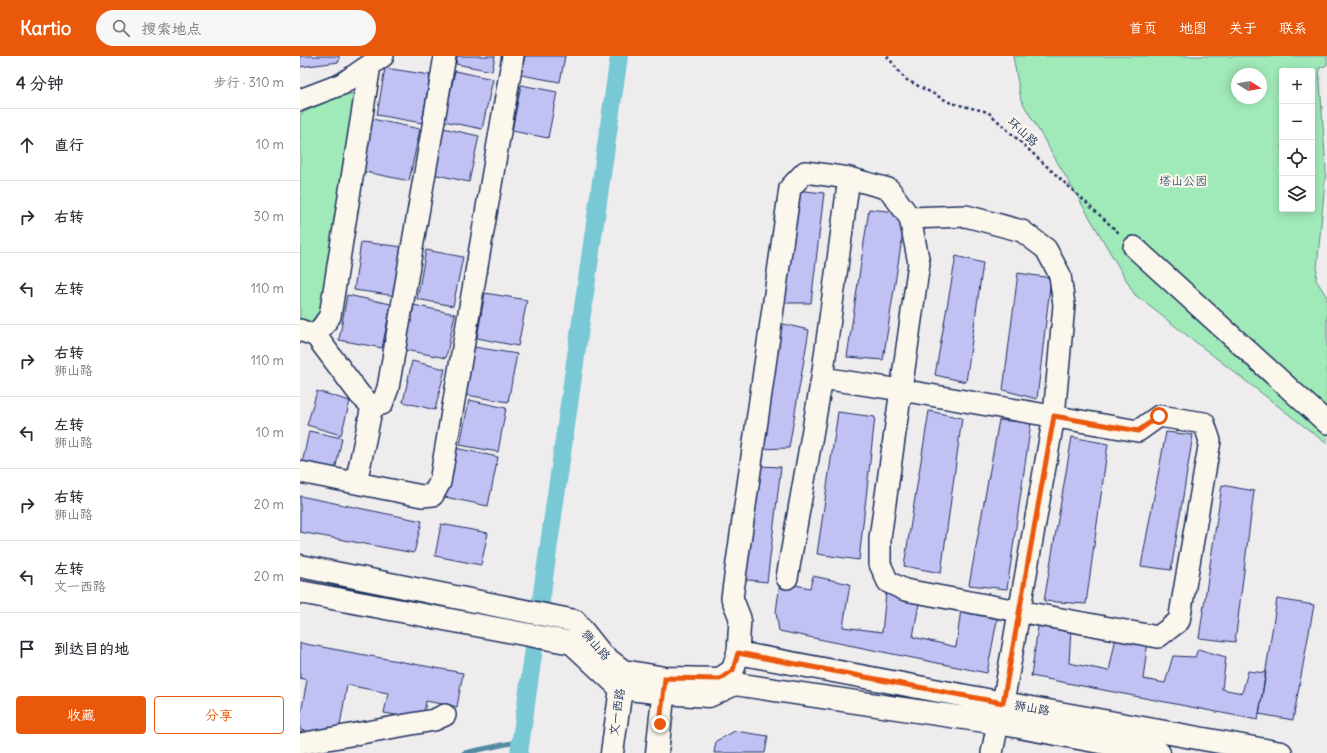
<!DOCTYPE html>
<html lang="zh">
<meta charset="utf-8">
<style>
body{margin:0;font-family:Delius,"LXGW WenKai TC",sans-serif;background:#f7f7f7;color:#2b2b33}
.controls{position:absolute;right:12px;top:12px;display:grid;overflow:hidden;border-radius:4px;box-shadow:0 2px 10px #0003}
.controls button{width:36px;height:36px;display:grid;place-items:center;padding:0;border:0;border-bottom:1px solid #e1e1e2;background:#fff;color:#2b2b33;font:20px sans-serif}
.compass{position:absolute;left:931px;top:12px;width:36px;height:36px;border-radius:50%;background:#fff;box-shadow:0 2px 10px #0003;rotate:101deg}
.stop{position:absolute;width:12px;height:12px;margin:-9px;border:3px solid #ea580c;border-radius:50%;background:#fff}
.stop.end{background:#ea580c;border-color:#fff;box-shadow:0 1px 4px #0008}
.list{margin:0;padding:0;list-style:none}
h2{display:flex;justify-content:space-between;align-items:center;height:52px;margin:0;padding:0 16px;font-size:17px}
h2 small{font-size:13px;font-weight:400;color:#7c7c81}
.list li{display:grid;grid-template-columns:26px 1fr auto;gap:12px;align-items:center;box-sizing:border-box;height:72px;padding:0 16px;border-top:1px solid #e1e1e2}
.list b{display:block;font-size:15px;white-space:nowrap}
.list p{margin:0;font-size:13px;white-space:nowrap;color:#7c7c81}
.list em{font-size:13px;font-style:normal;color:#7c7c81}
.actions{display:flex;gap:8px;padding:12px 16px}
.actions a{flex:1;padding:9px 0;border:1px solid #ea580c;border-radius:4px;text-align:center;font-size:14px;color:#ea580c}
.actions .main{background:#ea580c;color:#fff}
.icon{flex:none;width:22px;height:22px;fill:none;stroke:currentColor;stroke-width:2;stroke-linecap:round;stroke-linejoin:round}
.map{position:relative;flex:none;width:1027px;height:697px;overflow:hidden}
header{display:flex;align-items:center;gap:24px;box-sizing:border-box;height:56px;padding:0 20px;background:#ea580c;color:#fff}
header strong{font-size:19px}
nav{display:flex;gap:22px;margin-inline-start:auto;font-size:14px}
.search{width:280px;height:36px;background:#f7f7f7;display:flex;align-items:center;gap:10px;box-sizing:border-box;padding:0 14px;border-radius:22px;color:#7c7c81;font-size:15px}
main{display:flex}
aside{flex:1;background:#fff}
.map>svg:first-child{display:block}
.green{fill:#a0e9b8;stroke:#5e8c8b;fill-rule:evenodd}
.lines{fill:none;stroke-linecap:round;stroke-linejoin:round}
.stream{stroke:#538ba5;stroke-width:5}
.canal{stroke:#79c8d5;stroke-width:18}
.building{fill:#c1c1f4;stroke:#1b2f5e}
.minor-casing{stroke:#1b2f5e;stroke-width:24}
.major-casing{stroke:#1b2f5e;stroke-width:25}
.path{stroke:#1b2f5e;stroke-width:2.5;stroke-dasharray:3 3;stroke-linecap:butt}
.minor{stroke:#fbf7ec;stroke-width:21}
.major{stroke:#fbf7ec;stroke-width:22}
.route{stroke:#ea580c;stroke-width:5}
.labels{text-anchor:middle;stroke-width:4;stroke-linejoin:round;paint-order:stroke}
.street-label{font-size:12px;fill:#1b2f5e;stroke:#fbf7ec}
.park-label{font-size:12px;fill:#365470;stroke:#fbf7ec}
</style>
<header>
<strong>Kartio</strong>
<div class="search"><svg class="icon" aria-label="search" viewBox="0 0 24 24"><circle cx="10" cy="10" r="6"/><path d="M15 15l6 6"/></svg>搜索地点</div>
<nav><a>首页</a><a>地图</a><a>关于</a><a>联系</a></nav>
</header>
<main>
<aside>
<h2>4 分钟<small>步行 · 310 m</small></h2>
<ul class="list">
<li><svg class="icon" aria-label="ahead" viewBox="0 0 24 24"><path d="M12 20V5M6 11l6-6 6 6"/></svg><div><b>直行</b></div><em>10 m</em></li>
<li><svg class="icon" aria-label="right" viewBox="0 0 24 24"><path d="M7 20v-9h11M14 6l5 5-5 5"/></svg><div><b>右转</b></div><em>30 m</em></li>
<li><svg class="icon" aria-label="left" viewBox="0 0 24 24"><path d="M17 20v-9H6M10 6l-5 5 5 5"/></svg><div><b>左转</b></div><em>110 m</em></li>
<li><svg class="icon" aria-label="right" viewBox="0 0 24 24"><path d="M7 20v-9h11M14 6l5 5-5 5"/></svg><div><b>右转</b><p>狮山路</p></div><em>110 m</em></li>
<li><svg class="icon" aria-label="left" viewBox="0 0 24 24"><path d="M17 20v-9H6M10 6l-5 5 5 5"/></svg><div><b>左转</b><p>狮山路</p></div><em>10 m</em></li>
<li><svg class="icon" aria-label="right" viewBox="0 0 24 24"><path d="M7 20v-9h11M14 6l5 5-5 5"/></svg><div><b>右转</b><p>狮山路</p></div><em>20 m</em></li>
<li><svg class="icon" aria-label="left" viewBox="0 0 24 24"><path d="M17 20v-9H6M10 6l-5 5 5 5"/></svg><div><b>左转</b><p>文一西路</p></div><em>20 m</em></li>
<li><svg class="icon" aria-label="arrive" viewBox="0 0 24 24"><path d="M6 21V4h12l-3 4 3 4H6"/></svg><div><b>到达目的地</b></div></li>
</ul>
<div class="actions"><a class="main">收藏</a><a>分享</a></div>
</aside>
<div class="map">
<svg width="1027" height="697" viewBox="0 0 1027 697">
<rect width="100%" height="100%" fill="#efecee"/>
<filter id="ink" filterUnits="userSpaceOnUse"><feTurbulence type="fractalNoise" baseFrequency=".025" numOctaves="2"/><feDisplacementMap in="SourceGraphic" scale="8" xChannelSelector="R" yChannelSelector="G"/><feConvolveMatrix kernelMatrix="1 2 1 2 8 2 1 2 1" color-interpolation-filters="sRGB"/></filter>
<g filter="url(#ink)">
<path class="green" d="M713 0H1027V9L1019 12 1026 114 1016 224 1027 241V388L835 239 721 44ZM982 15H1012V153H982ZM937 18H961V42H937Z
M56 37 20 255 10 267 0 264V58L37 40Z"/>
<g class="lines">
<path class="stream" d="M164 697 221 685"/>
<path class="canal" d="M219 697 319 0"/>
</g>
<path class="building" d="M0 0H39V6L0 11Z
M157 0H195L192 15 156 8Z
M225 0H265L260 26 221 19Z
M85 12 130 19 122 67 77 59Z
M155 15 193 23 182 73 144 65Z
M221 29 257 36 248 82 212 75Z
M72 63 120 73 109 125 61 115Z
M143 72 179 80 169 126 133 118Z
M496 134 524 137 511 247H479Z
M569 153 606 157 583 304 547 301Z
M61 186 104 191 97 240 54 234Z
M126 194 163 201 153 250 117 243Z
M656 200 683 207 666 326 635 319Z
M718 217 751 222 737 343 703 334Z
M185 237 227 244 218 290 177 282Z
M47 239 91 248 82 292 39 284Z
M114 249 155 258 146 302 105 294Z
M479 267 509 274 489 392 459 393Z
M174 291 217 298 208 346 166 339Z
M112 305 145 313 135 354 103 346Z
M17 335 50 345 41 379 7 369Z
M169 344 206 352 198 396 160 389Z
M629 355 662 362 641 517 604 510Z
M538 356 575 361 559 504 517 498Z
M699 364 731 367 707 533 669 529Z
M9 375 42 382 35 415 2 408Z
M866 376 893 379 871 514 841 510Z
M772 381 808 388 786 548 744 545Z
M155 392 198 401 188 450 145 441Z
M460 410 481 411 467 526 439 523Z
M922 429 954 435 935 586 899 582Z
M0 440 122 465 114 497 0 476Z
M141 468 188 477 181 509 135 500Z
M513 520 550 528 543 571 582 576 586 537 620 542 613 581 656 591 661 553 698 559 687 617 479 575 476 556 480 526 510 532Z
M977 543 1014 549 993 664 959 658Z
M739 564 771 573 769 607 809 615 816 581 848 585 843 623 865 627 873 600 895 601 898 593 926 601 922 633 942 637 948 615 966 617 958 664 731 620Z
M0 587 163 617 157 651 126 645 123 664 84 657 88 637 47 629 38 681 0 674V663L7 624 0 622Z
M435 675 468 680 465 697H414L416 685Z"/>
<g class="lines">
<defs>
<path id="minor" d="M0 44 42 28 83 0
M610 162 666 160 722 175 746 193 760 219 764 249 754 360 703 647
M834 191 1027 367
M0 274 16 280 30 260 70 9
M16 280 60 339 72 350 82 348 88 332 145 0
M0 416 122 440 133 439 140 426 213 0
M56 427 72 350
M487 522 522 322 549 122
M438 597 440 562 432 542 490 132 505 116 549 122 589 133 610 162 619 207 580 482V508L588 526 605 534 858 581 879 565 910 385 904 367 859 360 838 375 601 334 522 322
M0 688 134 664 145 659
M692 697 698 667"/>
<path id="major" d="M0 510 275 565 302 599 323 615 365 622 420 623 433 614 438 597 703 647 981 697
M0 536 272 587 320 632 364 637 409 640 435 628 698 667 859 697
M312 697 323 618
M357 697 365 623"/>
</defs>
<use href="#minor" class="minor-casing"/>
<use href="#major" class="major-casing"/>
<path class="path" d="M587 0 605 23 651 47 688 56 820 178"/>
<use href="#minor" class="minor"/>
<use href="#major" class="major"/>
</g>
</g>
<g class="lines" filter="url(#ink)">
<path class="route" d="M360 668 365 622 420 623 433 614 438 597 703 647 754 360 838 375 859 360"/>
</g>
<g class="labels">
<g class="street-label">
<text transform="translate(723 76) rotate(43)" y="4">环山路</text>
<text transform="translate(296 589) rotate(48)" y="4">狮山路</text>
<text transform="translate(732 652) rotate(10)" y="4">狮山路</text>
<text transform="translate(317 656) rotate(-82)" y="4">文一西路</text>
</g>
<g class="park-label">
<text x="883" y="129">塔山公园</text>
</g>
</g>
</svg>
<div class="controls">
<button>+</button>
<button>−</button>
<button><svg class="icon" aria-label="locate" viewBox="0 0 24 24"><circle cx="12" cy="12" r="6"/><path d="M12 2v4M12 18v4M2 12h4M18 12h4"/></svg></button>
<button><svg class="icon" aria-label="layers" viewBox="0 0 24 24"><path d="M12 4l9 5-9 5-9-5zM3 14l9 5 9-5"/></svg></button>
</div>
<svg class="compass" viewBox="-18 -18 36 36"><path d="M0-13l5 13h-10z" fill="#e53935"/><path d="M0 13l5-13h-10z" fill="#7c7c81"/></svg>
<div class="stop" style="left:859px;top:360px"></div>
<div class="stop end" style="left:360px;top:668px"></div>
</div>
</main>
